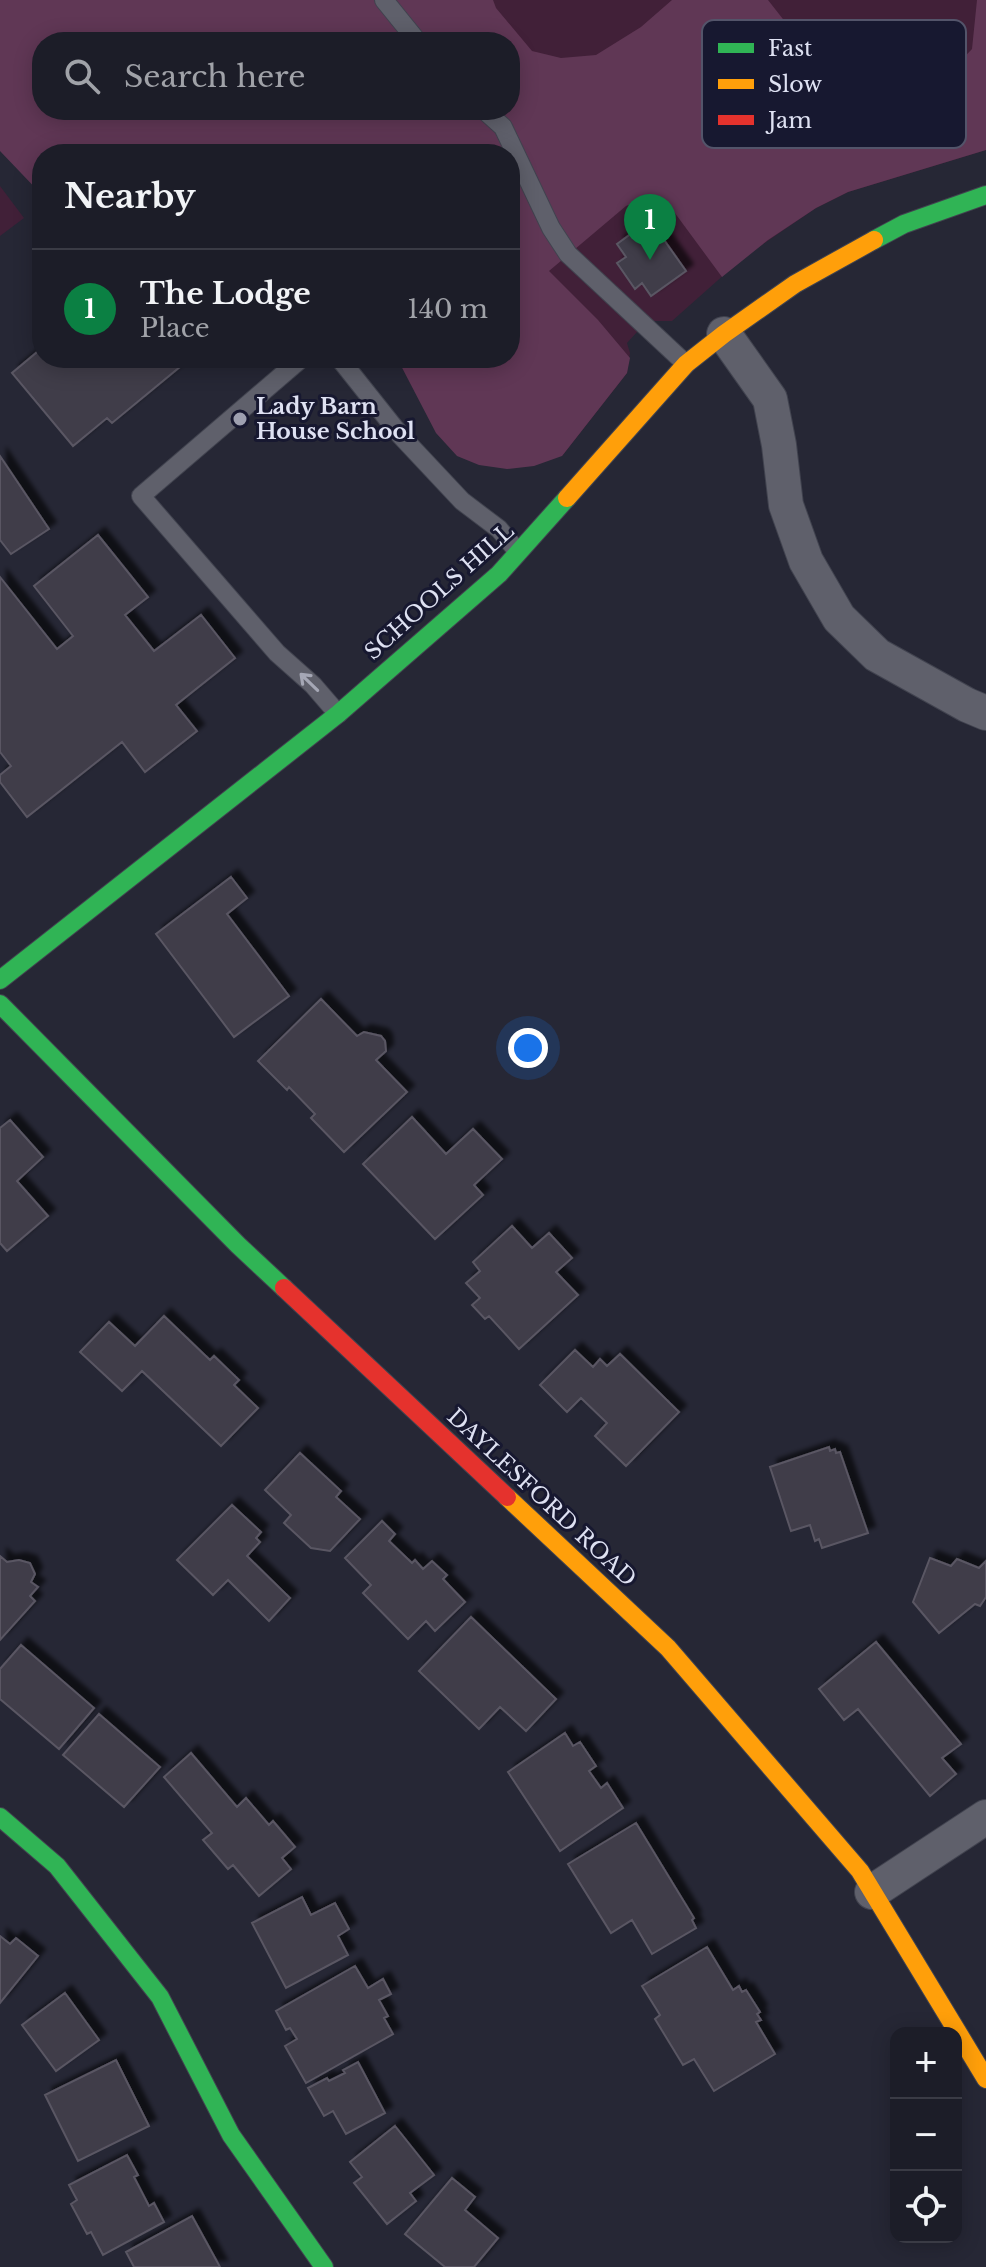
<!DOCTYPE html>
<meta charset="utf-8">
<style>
body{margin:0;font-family:"Libre Baskerville",serif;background:#252630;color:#f1f3f6}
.controls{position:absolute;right:24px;bottom:24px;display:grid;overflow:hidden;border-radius:16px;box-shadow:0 4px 20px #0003}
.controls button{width:72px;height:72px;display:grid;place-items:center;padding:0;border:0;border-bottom:2px solid #3a3b45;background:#1c1d28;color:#f1f3f6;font:40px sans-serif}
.you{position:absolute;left:528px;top:1048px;width:28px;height:28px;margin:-20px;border:6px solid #fff;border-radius:50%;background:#1a73e8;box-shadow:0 0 0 12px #1a73e833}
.badge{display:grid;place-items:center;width:52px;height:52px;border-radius:50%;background:#0b8043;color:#fff;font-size:26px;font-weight:700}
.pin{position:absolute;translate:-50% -66px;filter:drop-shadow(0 2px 4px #0008)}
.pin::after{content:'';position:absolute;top:42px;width:28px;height:24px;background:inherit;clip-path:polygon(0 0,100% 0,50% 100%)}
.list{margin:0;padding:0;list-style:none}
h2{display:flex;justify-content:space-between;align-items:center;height:104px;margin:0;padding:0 32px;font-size:34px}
h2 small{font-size:26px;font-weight:400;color:#a0a2a8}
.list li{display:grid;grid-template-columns:52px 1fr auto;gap:24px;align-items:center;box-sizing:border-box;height:120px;padding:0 32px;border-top:2px solid #3a3b45}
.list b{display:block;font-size:30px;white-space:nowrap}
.list p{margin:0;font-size:26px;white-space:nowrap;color:#a0a2a8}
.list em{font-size:26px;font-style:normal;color:#a0a2a8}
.icon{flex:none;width:44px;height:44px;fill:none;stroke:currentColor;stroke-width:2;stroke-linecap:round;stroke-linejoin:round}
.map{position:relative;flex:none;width:986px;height:2267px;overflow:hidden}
.search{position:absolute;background:#1c1d28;box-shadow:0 4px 20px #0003;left:32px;top:32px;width:488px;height:88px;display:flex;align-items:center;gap:20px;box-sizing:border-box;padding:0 28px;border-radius:32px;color:#a0a2a8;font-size:30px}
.panel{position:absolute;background:#1c1d28;box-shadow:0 4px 20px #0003;left:32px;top:144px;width:488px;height:224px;border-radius:32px}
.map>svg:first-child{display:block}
.green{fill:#412038}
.forest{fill:#603755;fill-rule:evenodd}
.building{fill:#3f3c4a;stroke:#5a5763;stroke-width:2;filter:url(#shadow)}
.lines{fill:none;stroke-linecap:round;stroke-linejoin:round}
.lane-casing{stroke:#41434f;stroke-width:20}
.street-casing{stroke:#41434f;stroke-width:36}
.fast-casing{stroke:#41434f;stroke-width:20}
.slow-casing{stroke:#41434f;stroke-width:20}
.jam-casing{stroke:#41434f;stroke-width:20}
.lane{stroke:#5f606b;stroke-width:18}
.street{stroke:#5f606b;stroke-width:34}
.fast{stroke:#30b455;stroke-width:18}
.slow{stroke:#ff9f0a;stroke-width:18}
.jam{stroke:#e5322d;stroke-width:18}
.oneway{stroke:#a5a7b5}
.poi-dot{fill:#9ea0b0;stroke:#171830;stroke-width:3}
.labels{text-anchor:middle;stroke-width:6;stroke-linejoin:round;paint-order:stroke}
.poi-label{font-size:22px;font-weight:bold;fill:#dee1f2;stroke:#171830;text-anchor:start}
.street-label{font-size:22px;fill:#dee1f2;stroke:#171830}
.key{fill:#171830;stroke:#53546a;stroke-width:2}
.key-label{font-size:22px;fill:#dee1f2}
</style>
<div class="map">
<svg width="986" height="2267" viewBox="0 0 986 2267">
<defs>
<filter id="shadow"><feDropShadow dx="7" dy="-7" stdDeviation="2" flood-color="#0009"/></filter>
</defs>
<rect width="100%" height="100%" fill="#262735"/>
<path class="green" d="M23 0H986V150L848 192 816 208 744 257 672 321H647L627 343 630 353 627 373 562 456 510 358V42H42Z
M0 186 24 218 0 236Z"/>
<path class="forest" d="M0 0H493L496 8 532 51 561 58 596 55 641 27 672 0H768L808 51 876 84 933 90 972 49 977 0H986V150L848 192 816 208 768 240 722 277 669 205 649 197 626 206 549 271 598 320 630 358 627 373 562 456 534 466 507 469 479 465 457 456 436 433 397 358H510V154H42V195L0 151ZM42 42H510V110H42Z"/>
<path class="building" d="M650 220 686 271 651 296 642 283 635 289 617 263 626 257 617 244Z
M42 323V340L34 330Z
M42 348V358H179L176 360 181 366 112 423 107 418 73 446 12 373Z
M0 456 49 529 11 554 0 540Z
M98 535 148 597 125 615 154 651 201 615 235 658 176 705 197 731 145 772 122 742 27 817 0 782V775L11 766 0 752V577L57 649 73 636 34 586Z
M231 877 247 898 227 914 289 996 234 1037 156 934Z
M321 999 357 1036 364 1032 381 1036 385 1041 386 1051 376 1060 407 1092 344 1152 311 1118 315 1114 289 1087 287 1090 258 1061Z
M412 1117 446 1154 473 1129 502 1159 474 1185 483 1195 435 1239 363 1164Z
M10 1120 43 1157 17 1181 48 1216 7 1251 0 1243V1128Z
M512 1226 532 1248 549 1233 572 1258 556 1272 578 1295 519 1349 489 1316 485 1319 472 1305 480 1298 466 1283 480 1271 473 1262Z
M164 1316 210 1360 214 1356 239 1380 234 1385 258 1408 221 1446 142 1371 122 1391 80 1352 109 1322 135 1346Z
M575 1350 593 1367 600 1359 607 1366 620 1354 679 1412 626 1466 595 1436 607 1423 581 1398 567 1412 540 1385Z
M829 1447 830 1451 835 1449 836 1453 840 1452 868 1533 822 1548 819 1539 815 1541 810 1525 791 1531 770 1467Z
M300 1453 341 1491 336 1497 360 1519 330 1551 311 1548 284 1523 291 1515 265 1490Z
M232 1505 261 1532 256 1538 260 1542 247 1556 290 1598 269 1621 228 1580 213 1595 177 1560Z
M382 1521 395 1534 389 1541 412 1563 415 1560 423 1569 432 1561 447 1575 443 1579 465 1602 435 1631 426 1621 408 1639 363 1593 371 1585 345 1558Z
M0 1556 7 1562 19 1560 30 1563 35 1574 31 1582 38 1587 30 1596 35 1601 0 1640Z
M930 1558 951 1566 957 1559 979 1568 986 1561V1597L980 1606 975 1604 939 1633 913 1602Z
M471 1617 556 1699 526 1731 500 1707 479 1729 419 1671Z
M876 1642 961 1744 942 1758 956 1774 930 1796 858 1709 844 1720 819 1689Z
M21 1645 94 1708 59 1749 0 1699V1669Z
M99 1714 160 1767 124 1807 63 1755Z
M565 1733 573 1746 580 1742 596 1766 589 1771 601 1788 607 1783 623 1808 560 1851 508 1772Z
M191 1753 237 1807 246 1798 269 1825 273 1821 295 1847 282 1858 291 1869 259 1896 233 1865 228 1869 203 1840 212 1833 164 1777Z
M636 1823 694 1918 692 1920 696 1928 652 1954 632 1920 611 1933 568 1864Z
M302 1897 311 1915 335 1903 349 1929 338 1936 348 1955 286 1988 252 1923Z
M0 1936 10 1944 16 1938 38 1956 0 2003Z
M707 1947 733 1990 739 1986 742 1992 746 1990 760 2012 757 2014 761 2020 756 2022 775 2054 714 2091 694 2059 683 2065 655 2019 660 2015 642 1986Z
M355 1966 368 1988 383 1979 391 1994 379 2000 388 2016 384 2018 393 2034 306 2083 285 2046 297 2039 290 2028 286 2030 276 2011Z
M65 1993 99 2040 56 2071 22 2025Z
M116 2060 149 2126 78 2161 45 2095Z
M358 2062 385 2113 346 2134 333 2111 324 2116 308 2088 327 2078 329 2081 345 2073 343 2070Z
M395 2126 434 2175 410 2193 416 2201 387 2224 354 2183 362 2177 350 2162Z
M127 2155 138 2175 134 2177 149 2206 154 2203 164 2222 103 2255 91 2232 87 2234 71 2204 77 2200 69 2185Z
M452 2178 475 2197 465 2210 498 2238 474 2267H445L405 2234Z
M192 2216 220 2267H134L126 2252Z"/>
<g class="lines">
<defs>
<path id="lane" d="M384 0 418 42
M484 110 503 127 551 228 568 254 686 364
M302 358 141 496 277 653 313 685 338 714
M339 358 401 436 462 501 499 529 518 552"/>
<path id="street" d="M724 334 770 399 779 445 786 505 806 561 839 618 877 655 967 705 986 713
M872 1892 986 1817"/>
<path id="fast" d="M874 240 904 224 986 195
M0 980 338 714 499 574 567 498
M0 1004 238 1245 284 1288
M0 1817 57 1866 160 1997 231 2135 324 2267"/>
<path id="slow" d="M567 498 686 364 724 334 795 284 874 240
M507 1497 668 1648 860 1871 986 2079"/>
<path id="jam" d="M284 1288 507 1497"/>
</defs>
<use href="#lane" class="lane-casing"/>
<use href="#street" class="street-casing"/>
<use href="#fast" class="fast-casing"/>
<use href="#slow" class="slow-casing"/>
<use href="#jam" class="jam-casing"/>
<use href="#lane" class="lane"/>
<use href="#street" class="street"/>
<use href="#fast" class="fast"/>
<use href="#slow" class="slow"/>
<use href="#jam" class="jam"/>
</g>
<defs><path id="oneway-shaft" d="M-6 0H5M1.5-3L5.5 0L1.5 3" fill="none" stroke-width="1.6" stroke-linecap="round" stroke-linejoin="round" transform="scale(2)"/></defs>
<use class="oneway" href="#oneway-shaft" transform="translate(309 682) rotate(-136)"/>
<circle class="poi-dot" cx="240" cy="419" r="8"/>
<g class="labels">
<g class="poi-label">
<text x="256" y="414">Lady Barn<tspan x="256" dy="25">House School</tspan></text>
</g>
<g class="street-label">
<text transform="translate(439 591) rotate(-42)" y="8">SCHOOLS HILL</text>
<text transform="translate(542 1497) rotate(43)" y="8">DAYLESFORD ROAD</text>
</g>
</g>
<rect x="702" y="20" width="264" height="128" rx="12" class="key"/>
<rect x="718" y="43" width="36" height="10" fill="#30b455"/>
<rect x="718" y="79" width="36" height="10" fill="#ff9f0a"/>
<rect x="718" y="115" width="36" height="10" fill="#e5322d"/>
<g class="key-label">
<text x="768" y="56">Fast</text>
<text x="768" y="92">Slow</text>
<text x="768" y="128">Jam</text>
</g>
</svg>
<div class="controls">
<button>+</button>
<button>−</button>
<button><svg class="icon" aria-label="locate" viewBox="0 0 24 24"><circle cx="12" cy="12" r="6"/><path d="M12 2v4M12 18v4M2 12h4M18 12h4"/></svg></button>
</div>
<div class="you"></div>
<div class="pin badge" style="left:650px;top:260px">1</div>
<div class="search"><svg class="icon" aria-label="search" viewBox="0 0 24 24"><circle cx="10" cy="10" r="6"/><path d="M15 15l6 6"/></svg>Search here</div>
<section class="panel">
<h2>Nearby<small></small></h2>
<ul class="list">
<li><span class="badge">1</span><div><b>The Lodge</b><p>Place</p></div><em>140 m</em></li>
</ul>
</section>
</div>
